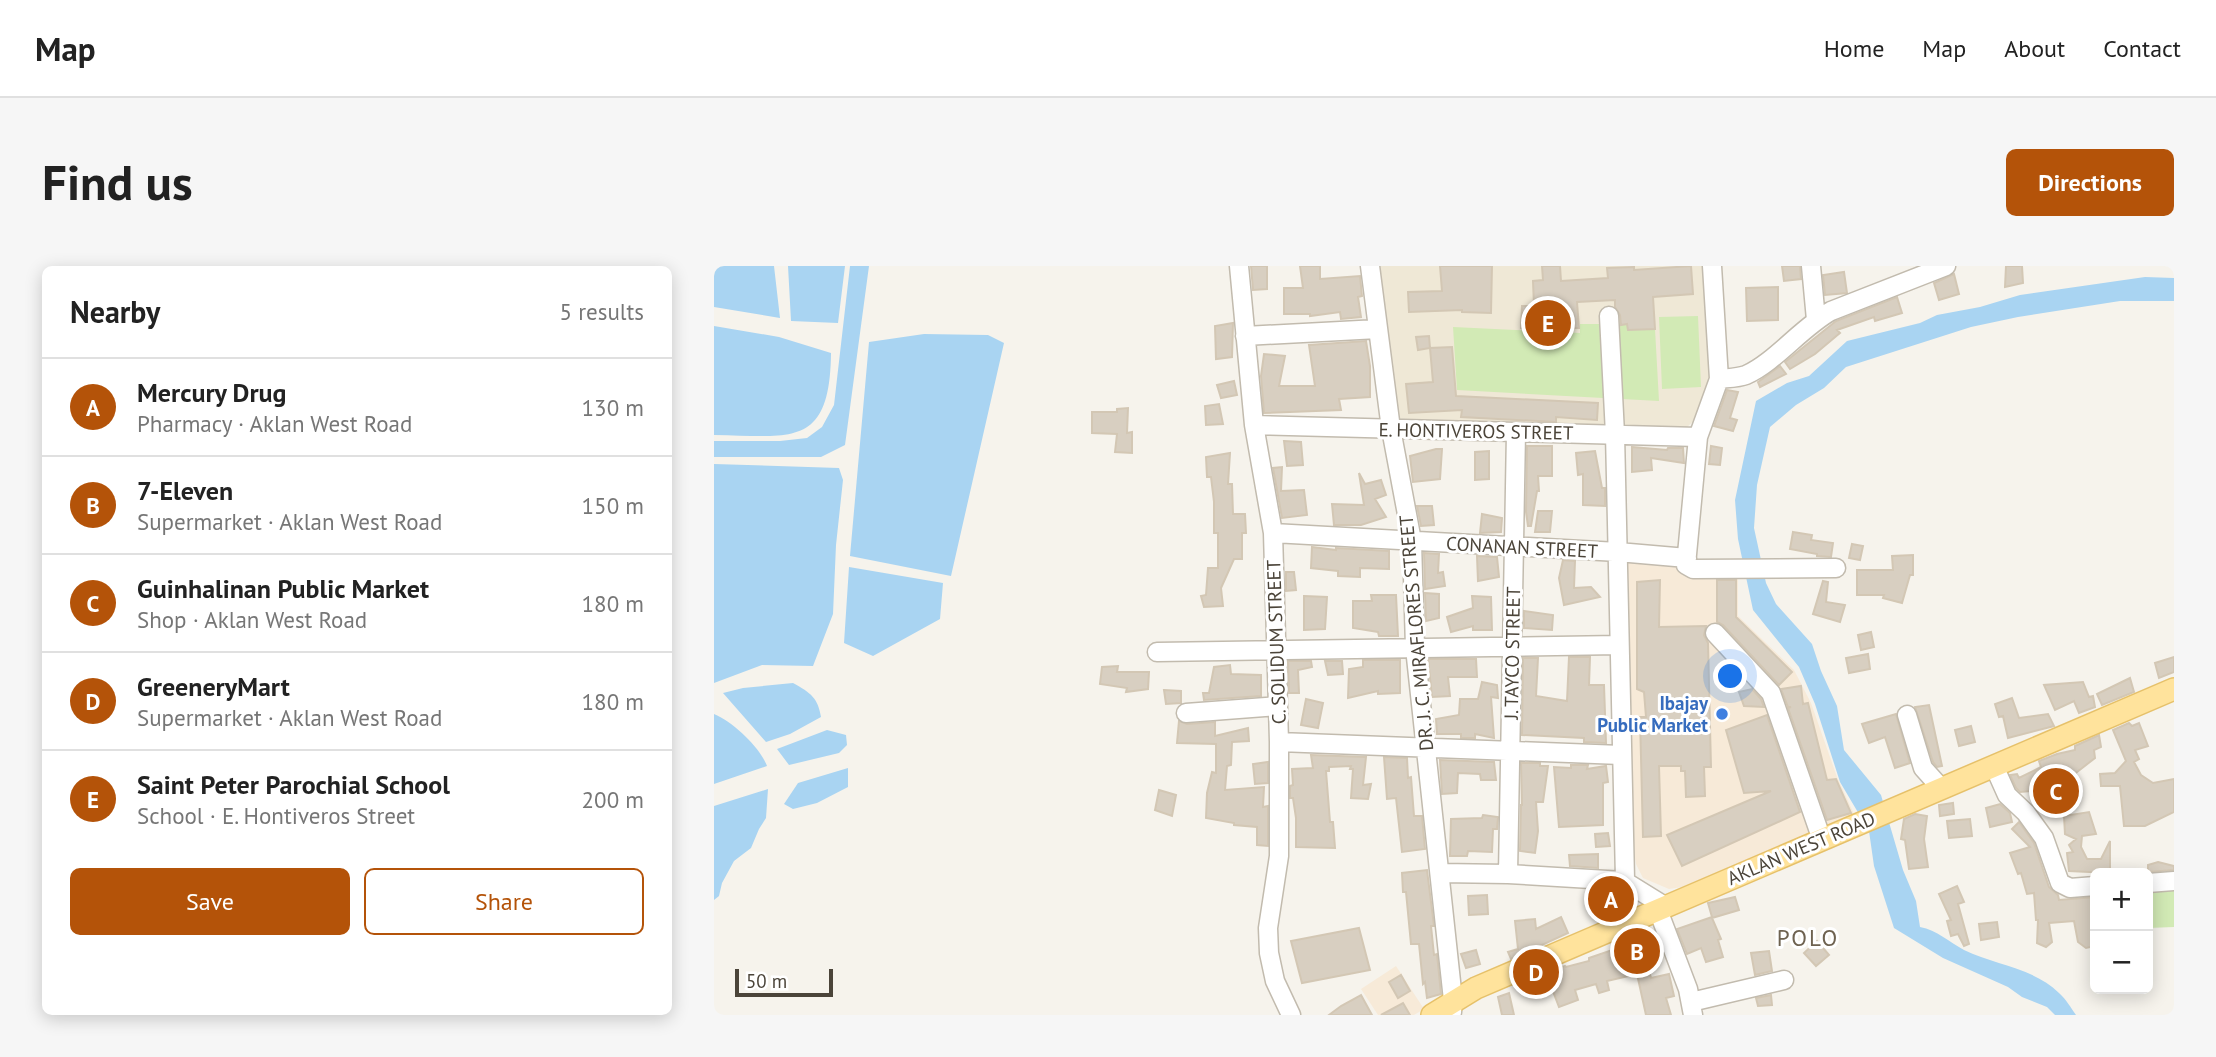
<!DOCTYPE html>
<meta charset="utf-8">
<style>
body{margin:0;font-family:"PT Sans",sans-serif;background:#f6f6f6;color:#222}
.controls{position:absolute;right:21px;bottom:21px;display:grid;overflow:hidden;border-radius:10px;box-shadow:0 4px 18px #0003}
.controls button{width:63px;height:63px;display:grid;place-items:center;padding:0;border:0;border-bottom:2px solid #e0e0e0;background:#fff;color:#222;font:35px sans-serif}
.scale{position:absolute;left:21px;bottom:18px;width:98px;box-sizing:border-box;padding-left:7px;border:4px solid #4b4439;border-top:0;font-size:19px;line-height:24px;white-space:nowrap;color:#4b4439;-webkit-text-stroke:5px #fff;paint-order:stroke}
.you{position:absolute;left:1017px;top:411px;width:24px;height:24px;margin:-18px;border:5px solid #fff;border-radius:50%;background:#1a73e8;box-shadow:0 0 0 10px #1a73e833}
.badge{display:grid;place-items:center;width:46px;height:46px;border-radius:50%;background:#b45309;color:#fff;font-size:23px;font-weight:700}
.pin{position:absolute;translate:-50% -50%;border:4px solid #fff;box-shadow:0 2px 7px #0006}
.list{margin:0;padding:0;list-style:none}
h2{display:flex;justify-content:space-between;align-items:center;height:91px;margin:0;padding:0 28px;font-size:30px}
h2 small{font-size:23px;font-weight:400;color:#767676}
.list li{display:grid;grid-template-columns:46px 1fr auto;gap:21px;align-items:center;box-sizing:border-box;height:98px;padding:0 28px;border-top:2px solid #e0e0e0}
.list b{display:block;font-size:26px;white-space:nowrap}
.list p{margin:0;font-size:23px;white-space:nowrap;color:#767676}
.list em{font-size:23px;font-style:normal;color:#767676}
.actions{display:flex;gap:14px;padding:21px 28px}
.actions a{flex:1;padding:16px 0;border:2px solid #b45309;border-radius:10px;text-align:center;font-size:24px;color:#b45309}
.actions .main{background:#b45309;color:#fff}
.map{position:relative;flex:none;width:1460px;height:749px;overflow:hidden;border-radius:10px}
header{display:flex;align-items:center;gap:42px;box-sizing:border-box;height:98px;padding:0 35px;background:#fff;border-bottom:2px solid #e0e0e0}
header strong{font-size:33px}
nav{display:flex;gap:38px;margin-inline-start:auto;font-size:24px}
.intro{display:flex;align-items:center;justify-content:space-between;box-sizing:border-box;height:168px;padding:0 42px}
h1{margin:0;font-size:49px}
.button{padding:18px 32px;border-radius:10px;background:#b45309;color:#fff;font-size:24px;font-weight:700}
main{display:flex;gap:42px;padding:0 42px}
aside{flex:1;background:#fff;border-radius:10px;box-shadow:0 4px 18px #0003}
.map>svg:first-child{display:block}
.commercial{fill:#f7ead8}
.education{fill:#efe8d6}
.green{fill:#d2eab5}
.water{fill:#a9d4f2}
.building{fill:#d8cfc1;stroke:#d3c7b4;stroke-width:2}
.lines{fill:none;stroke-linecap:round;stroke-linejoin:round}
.minor-casing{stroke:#c2bbae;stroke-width:21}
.major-casing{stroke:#e6c16a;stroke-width:24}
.minor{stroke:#fff;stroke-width:18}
.major{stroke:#ffe39c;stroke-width:21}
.shop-dot{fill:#3f7fe0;stroke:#fff;stroke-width:2.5}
.labels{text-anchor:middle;stroke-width:6;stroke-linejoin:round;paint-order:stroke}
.street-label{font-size:19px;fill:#4b4439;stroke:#fff}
.shop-label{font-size:19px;font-weight:bold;fill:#366cbe;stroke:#fff;text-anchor:end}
.quarter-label{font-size:23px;letter-spacing:2px;fill:#6e6250;stroke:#fff}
</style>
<header>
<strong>Map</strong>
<nav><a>Home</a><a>Map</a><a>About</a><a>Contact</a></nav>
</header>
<div class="intro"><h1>Find us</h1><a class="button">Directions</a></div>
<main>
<aside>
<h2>Nearby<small>5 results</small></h2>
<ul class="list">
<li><span class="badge">A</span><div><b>Mercury Drug</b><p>Pharmacy · Aklan West Road</p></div><em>130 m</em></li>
<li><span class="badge">B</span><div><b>7-Eleven</b><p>Supermarket · Aklan West Road</p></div><em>150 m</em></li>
<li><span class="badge">C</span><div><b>Guinhalinan Public Market</b><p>Shop · Aklan West Road</p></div><em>180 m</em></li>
<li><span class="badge">D</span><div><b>GreeneryMart</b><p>Supermarket · Aklan West Road</p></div><em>180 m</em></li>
<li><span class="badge">E</span><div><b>Saint Peter Parochial School</b><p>School · E. Hontiveros Street</p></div><em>200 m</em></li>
</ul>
<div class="actions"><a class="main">Save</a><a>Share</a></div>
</aside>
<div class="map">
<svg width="1460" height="749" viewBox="0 0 1460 749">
<rect width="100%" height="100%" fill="#f6f3ec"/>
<path class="commercial" d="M914 295 967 298 966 306H1024V350L1080 404 1097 437 1123 511 1140 548 968 621 955 623 929 612 922 598 920 586 915 459Z
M682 700 710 743 700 749H664L647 723Z"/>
<path class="education" d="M666 0H991L998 114 986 149 970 164 895 163 685 153Z"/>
<path class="green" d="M984 50 987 121 948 123 945 51Z
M866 58H913L914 64 941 63 945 135 743 124 739 61 866 67Z
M1460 619V661L1434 662V620Z"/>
<path class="water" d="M0 0H60L66 52 0 41Z
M74 0H131L124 57 77 55Z
M136 0H155L131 179 107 191H0V175H66L93 172 108 161 120 139Z
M1431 11 1460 12V35H1406L1304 51 1257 61 1132 101 1110 122 1082 139 1056 161 1043 219 1040 262 1052 317 1062 338 1098 378 1107 405 1123 440 1130 484 1167 529 1189 604 1202 635 1206 661C1223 664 1235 676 1250 684 1281 699 1320 702 1345 727 1352 733 1357 742 1362 749H1341L1333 741 1308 731 1294 721 1229 692 1180 662 1160 600 1155 565 1126 516 1101 438 1085 401 1039 344 1024 273 1021 234 1042 135 1073 117 1095 110 1133 75 1206 57 1223 49 1266 41 1306 29Z
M0 60 65 71 117 87C116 183 77 170 0 169Z
M210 68 274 69 290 77 237 310 136 290 155 76Z
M0 198 125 202 129 214 122 279 119 348 99 400 48 399 0 417Z
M135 301 229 317 226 353 159 390 130 377Z
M79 417C97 427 104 432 107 451L76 468 52 476 9 427 29 422Z
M0 448C19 456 46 481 53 500L0 518Z
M113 464 132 469 133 479 125 487 75 499 63 483Z
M134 502V521L103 537 79 543 70 538 84 517Z
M54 523 52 552 45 563 37 582 20 595 8 617 5 630 0 634V540Z"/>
<path class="building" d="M537 0H553V23L539 24Z
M586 0H606V13L646 10 648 30 644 31 647 51 627 53 626 46 596 50V48H570V22H589Z
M726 0H778L777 47 748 46V44L695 46 694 26 728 25Z
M828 0H846L847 15 894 12 893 2 920 1V4L977 0 979 28 939 31 941 63 914 64 913 58 907 59 906 49 901 41V34L863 36 865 62H807L808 40H820L819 15 829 14Z
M1068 0H1086L1087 13 1070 15Z
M1292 0H1308L1309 17 1291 21Z
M1130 6 1133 27 1111 29 1109 9Z
M1240 8 1245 28 1225 34 1220 17Z
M1064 21V54L1033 55 1032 22Z
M1183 31 1188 47 1161 55 1160 51 1123 64 1126 67 1101 88 1076 103 1071 96 1122 55Z
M519 57 518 91 502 93 501 60Z
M715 70 716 82 704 84 702 71Z
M652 75 656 100V131L625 133 627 144 550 147 547 110 550 88 571 90 565 120H601L595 79Z
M738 81 742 130 884 137 883 154 842 151V156L747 151 748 144 695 147 692 118 719 116 716 82Z
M1066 100 1072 108 1046 121 1044 116Z
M520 115 523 129 507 132 503 119Z
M1013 124 1024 126 1016 152 1023 154 1019 165 1000 160Z
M505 138 509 158 492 159 491 140Z
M414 142 413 167 418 166V187L401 186 403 168 378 167V146H403V143Z
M570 175 587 176 589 199 573 200Z
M813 180H838V210H824L825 225H823L817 260H814L812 246Z
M997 180 1008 182 1006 199 995 198Z
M918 181 953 184 954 182H969L970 197 937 192 938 204 918 206Z
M722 183H728L726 213 699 216 696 190Z
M775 185V213L761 214V186Z
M881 185 888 222H891V240L869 239V208L864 209 862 187Z
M516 187 514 218H518L519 248H531L532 267H528V293H520L507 322 509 340 490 341 487 330 492 329 494 302H504V267H500V236L497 211H493L492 191Z
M568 201 567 225 590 224 593 249 568 252 559 202Z
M645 207 651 218 667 214 672 229 661 233 672 251 647 259H620L618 238 650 239Z
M703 240H718L720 259 707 260Z
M824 245H838L836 266H821Z
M768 248 788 252 787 266 766 267Z
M1079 266 1098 269 1097 274 1119 277 1117 291 1103 290V288L1076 283Z
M1138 278 1149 280 1146 294 1135 292Z
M598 281 622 284V282L675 285V303L646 302V311L624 310V305L597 302Z
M710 287 725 288 724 307 729 306 731 320 711 323Z
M1199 289V309H1196L1188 337 1169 332 1170 329H1143V304H1179L1178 290Z
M763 290 783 291 785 311 764 315Z
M849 294 861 295 860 322 877 321 886 331 850 339 845 312Z
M572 306H580L582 324 572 325Z
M946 314 945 361 992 360 990 369 994 377 997 501H990L991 530 972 531 971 505H967V500H945L947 570 929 571 926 451H932L930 426 923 423V316Z
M1003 314H1022V351L1078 406 1065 419 1009 359 1003 356Z
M1109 315 1114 316 1112 336 1131 339 1126 356 1099 348Z
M711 327 725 328V352L712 355Z
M657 329H682L684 370H665L664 366 639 362V335H658Z
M590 330 613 331 611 363 590 364Z
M758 330 777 331 778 364H759V360L737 366 733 351 759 342Z
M810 345 839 349 838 364 810 362Z
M1157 366 1160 381 1147 384 1144 369Z
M1154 388 1156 403 1135 407 1132 392Z
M855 391H876L875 419H890L892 477 870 476V472L808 469 809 392H824L822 430 853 435Z
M1460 391V406L1445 412 1441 397Z
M714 393H762L763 411H734L736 430 718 431Z
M649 394H686V427L664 428V425L634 432 635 403 649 401Z
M574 395H597L598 401 584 404 585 427H575Z
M611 395H628L629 408 614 409Z
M516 399 517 408 547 409V430L490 434 489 427H495L500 401Z
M404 400 403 406H435L434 423 412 426 413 422 386 418 388 401Z
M1416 412 1420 426 1388 439 1383 428Z
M768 416 783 419 784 432 777 431 780 472 761 468V472H747V468H723L722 453 745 449 746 433H764Z
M1369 416 1375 431 1379 430 1381 441 1365 447 1360 435 1341 444 1330 419Z
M1087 420 1089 438 1094 437 1113 514 1122 513 1137 547 1113 554 1074 442 1077 441H1074L1067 423Z
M1038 423 1047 433 1050 441 1030 440 1025 426Z
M450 424 467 425V437L452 438Z
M1298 432 1305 452 1334 448 1340 460 1294 472 1289 450 1285 451 1281 438Z
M592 433 609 437 604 462 587 459Z
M1215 439 1228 500 1223 501 1219 496 1201 441Z
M1182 448 1196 497 1181 502 1171 471 1155 477 1148 458Z
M1053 449 1086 546 968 600 953 569 1057 525 1030 527 1012 464Z
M465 455 473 458 501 456V470L534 462 535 475 518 476 517 499 513 500 511 524 550 521 549 541 554 540V580L543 579V561L520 559V557L492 552 493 527 498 506 502 507V478L463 477Z
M1415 457 1418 460 1425 457 1434 480 1421 484 1425 493 1420 496 1427 509 1439 517 1460 513V546L1431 560H1410L1406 520H1387L1386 508 1401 507 1412 495 1399 464Z
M1257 460 1261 476 1245 480 1241 464Z
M1385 469 1387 481 1380 484 1381 492 1345 520 1344 508 1329 527 1317 525 1306 526 1302 522 1296 509 1303 508 1305 512 1327 501 1325 495 1343 488 1361 484V480Z
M597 489 652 491 649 519 657 518 654 533 637 532 639 503H636L637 500 615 501V505H612L616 556H619L621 582 582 581V552L579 532H576V520L579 519 578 503 599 502Z
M670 491 693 492 694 512 697 511 700 550H708L711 583 688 586 682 532 673 533Z
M726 494 780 496 782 514H767L766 508 744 507 743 527 728 528Z
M554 496V517L541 518 539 498Z
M807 497H826V500H834L829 536H822L824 565 821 587 806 585 807 539H808Z
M857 499H874L873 503 892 500 894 516 889 517V559L845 561 840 501 857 502Z
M445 524 462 529 458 550 441 544Z
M1239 537 1240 548 1226 550 1225 539Z
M1286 538 1296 547 1298 556 1276 561 1272 542Z
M1375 546 1382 568 1368 570 1367 581 1373 593H1387L1396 575V607L1355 605 1353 587 1359 586 1355 579 1362 573 1351 568 1350 550Z
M1201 548 1213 550 1210 573 1214 601 1195 603 1191 574 1187 573 1190 553Z
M769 549 784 551 783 563H779L778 586 754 585 753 590H736L737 553 768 552Z
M1256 553 1258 570 1235 572 1233 555Z
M1305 556 1320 577 1335 621 1344 629 1345 634 1381 631V680L1372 682 1364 676 1360 655 1335 657 1338 676 1332 681 1323 677 1324 654H1322L1320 627 1313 628 1307 607 1304 608 1296 587 1316 581 1298 563Z
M894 567 896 580 882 581 881 568Z
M884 588V602L856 600 855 589Z
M1444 596 1460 600V604L1434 606V599Z
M713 604 720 660H717L720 689 723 688 727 728 713 732 711 716 709 718 705 678H697L692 626H689L688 607Z
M1243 620 1250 636 1244 638 1255 678 1250 680 1244 668 1237 670 1233 655 1237 654 1225 628Z
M773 629 774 648 755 649 754 630Z
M1021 631 1025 644 998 652 1007 673 1004 674 1009 691 992 696 987 682 973 688 963 663 998 651 994 637Z
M847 651 854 667 797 693 794 686 804 683 801 655 821 653 822 663Z
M1283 656 1285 671 1267 674 1265 658Z
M645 662 656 704 588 717 577 675Z
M1103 675 1115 689 1102 700 1090 687Z
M928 679 937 712 955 708 960 730 952 732 957 749H932L923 708 893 715 895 724 885 727 882 718 861 724 864 734 845 741 832 707 851 700 852 701 875 695V692L904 682 905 686Z
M762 684 766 698 752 702 747 688Z
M1055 685 1058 705 1041 709 1037 687Z
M687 709 696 725 684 732 675 716Z
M795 727 800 749H788L784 731Z
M647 729 658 749H615L627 740Z
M1057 729 1058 739 1044 740 1042 732Z
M689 737 696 749H667Z"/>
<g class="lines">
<defs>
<path id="minor" d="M525 0 540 159 559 267 565 476V590L554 662 555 687 561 715 577 749
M656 0 677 163 698 275 701 382 739 734 738 746
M998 0 1005 113 984 171 972 299 979 303 1122 302
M1097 0 1102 54
M895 50 901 168 912 658
M531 70 664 63
M1005 113C1014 112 1024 112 1032 109 1061 96 1087 62 1117 45L1232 0
M540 159 984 171
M559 267 904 286 973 292
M1001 367 1057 427 1108 574
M443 386 905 379
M472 447 564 440
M1193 449 1209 502 1227 522
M565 476 907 489
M1280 500 1293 529 1312 547 1330 572 1346 617 1356 622 1381 620
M726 607 794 608 910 615 952 641
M794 608 802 166
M1434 617 1460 615
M944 644 974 723 979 749
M977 736 1070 714"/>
<path id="major" d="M718 749 762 722 1460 423"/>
</defs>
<use href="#minor" class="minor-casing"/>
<use href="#major" class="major-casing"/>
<use href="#minor" class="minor"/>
<use href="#major" class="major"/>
</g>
<circle class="shop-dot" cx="1008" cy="448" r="7"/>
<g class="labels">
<g class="street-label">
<text transform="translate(762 165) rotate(1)" y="7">E. HONTIVEROS STREET</text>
<text transform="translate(808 281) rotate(3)" y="7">CONANAN STREET</text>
<text transform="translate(702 367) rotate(-95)" y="7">DR. J. C. MIRAFLORES STREET</text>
<text transform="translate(562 376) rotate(-92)" y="7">C. SOLIDUM STREET</text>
<text transform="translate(798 387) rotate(-89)" y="7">J. TAYCO STREET</text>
<text transform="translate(1087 582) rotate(-23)" y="7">AKLAN WEST ROAD</text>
</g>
<g class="shop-label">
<text x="994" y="444">Ibajay<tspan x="994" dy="22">Public Market</tspan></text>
</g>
<g class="quarter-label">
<text x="1094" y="680">POLO</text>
</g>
</g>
</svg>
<div class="controls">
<button>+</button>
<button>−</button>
</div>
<div class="scale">50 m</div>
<div class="you"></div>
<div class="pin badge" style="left:897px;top:633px">A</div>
<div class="pin badge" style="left:923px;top:685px">B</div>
<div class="pin badge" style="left:1342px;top:525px">C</div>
<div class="pin badge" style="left:822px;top:706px">D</div>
<div class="pin badge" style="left:834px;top:57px">E</div>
</div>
</main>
